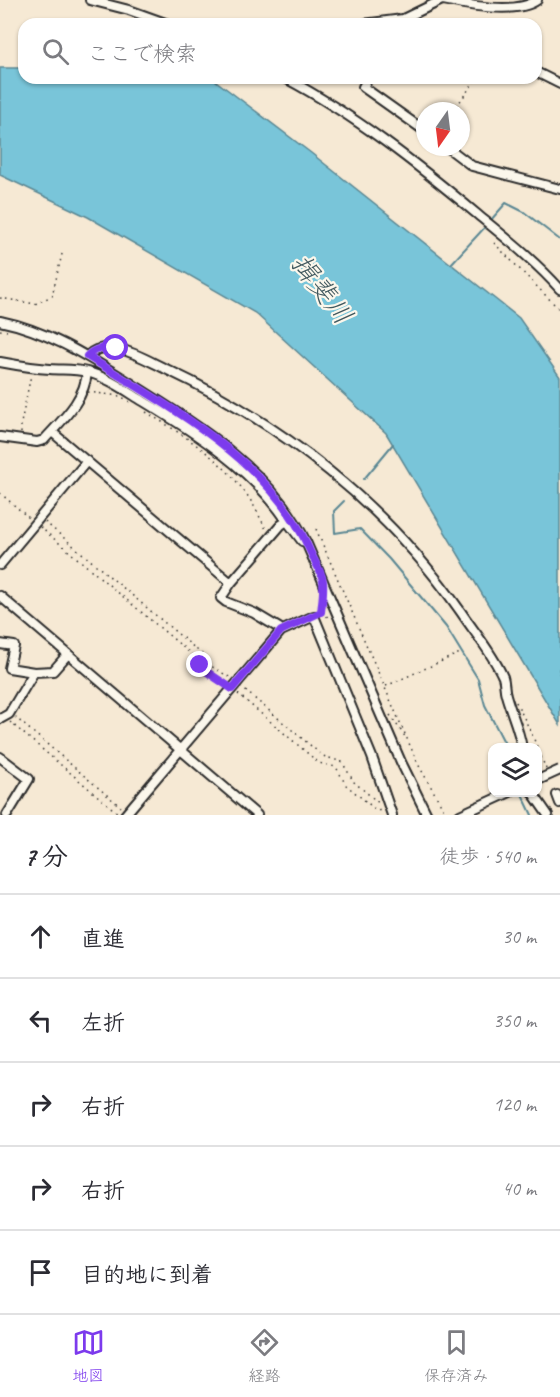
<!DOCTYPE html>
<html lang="ja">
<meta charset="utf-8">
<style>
body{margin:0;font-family:Caveat,"Klee One",sans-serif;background:#f7f7f7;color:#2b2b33}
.controls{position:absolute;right:18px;bottom:18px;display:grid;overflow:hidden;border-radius:12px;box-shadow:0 2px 4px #0004}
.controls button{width:54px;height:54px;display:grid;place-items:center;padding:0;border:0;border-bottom:2px solid #e1e1e2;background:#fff;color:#2b2b33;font:30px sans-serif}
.compass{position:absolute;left:416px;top:102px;width:54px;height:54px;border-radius:50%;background:#fff;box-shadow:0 2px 4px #0004;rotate:194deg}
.stop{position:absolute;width:18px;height:18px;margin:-14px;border:4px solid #7c3aed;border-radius:50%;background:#fff}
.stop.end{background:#7c3aed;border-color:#fff;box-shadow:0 2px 6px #0008}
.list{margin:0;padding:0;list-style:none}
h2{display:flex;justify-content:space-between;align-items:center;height:78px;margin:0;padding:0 24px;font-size:26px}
h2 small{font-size:20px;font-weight:400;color:#7c7c81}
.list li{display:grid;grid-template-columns:39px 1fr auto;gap:18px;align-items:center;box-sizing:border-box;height:84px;padding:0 24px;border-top:2px solid #e1e1e2}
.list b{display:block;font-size:22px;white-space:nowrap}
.list em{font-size:20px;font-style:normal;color:#7c7c81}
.icon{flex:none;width:33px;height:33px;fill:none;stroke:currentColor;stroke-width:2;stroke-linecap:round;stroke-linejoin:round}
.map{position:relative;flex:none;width:560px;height:815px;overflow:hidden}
.search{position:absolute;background:#fff;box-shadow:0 2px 4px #0004;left:18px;right:18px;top:18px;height:66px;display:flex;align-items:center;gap:15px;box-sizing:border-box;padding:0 21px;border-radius:18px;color:#7c7c81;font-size:22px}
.sheet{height:498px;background:#fff}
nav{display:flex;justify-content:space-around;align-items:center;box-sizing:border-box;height:84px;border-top:2px solid #e1e1e2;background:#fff;font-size:16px;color:#7c7c81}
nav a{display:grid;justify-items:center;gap:3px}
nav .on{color:#7c3aed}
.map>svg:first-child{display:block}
.water{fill:#79c5d9;stroke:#5a8793;stroke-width:1.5}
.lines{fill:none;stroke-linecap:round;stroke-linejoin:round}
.stream{stroke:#5a8793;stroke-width:2}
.minor-casing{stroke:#2b2b2b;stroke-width:12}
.path{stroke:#2b2b2b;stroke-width:1.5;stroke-dasharray:1.5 4.5;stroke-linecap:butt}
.minor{stroke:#fbf7ec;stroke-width:8}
.minor-bridge-casing{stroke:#2b2b2b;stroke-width:12;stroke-linecap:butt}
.minor-bridge{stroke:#fbf7ec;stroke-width:8}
.route{stroke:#7c3aed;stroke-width:8}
.labels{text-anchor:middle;stroke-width:4.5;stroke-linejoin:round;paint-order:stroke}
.water-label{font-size:27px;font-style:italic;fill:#42595f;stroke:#fbf7ec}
</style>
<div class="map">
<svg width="560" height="815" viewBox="0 0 560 815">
<rect width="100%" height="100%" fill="#f6e9d4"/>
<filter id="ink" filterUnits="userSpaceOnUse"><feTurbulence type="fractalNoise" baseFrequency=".0167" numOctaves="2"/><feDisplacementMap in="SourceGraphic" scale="12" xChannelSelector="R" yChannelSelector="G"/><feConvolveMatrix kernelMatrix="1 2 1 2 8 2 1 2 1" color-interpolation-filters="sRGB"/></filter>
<g filter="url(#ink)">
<path class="water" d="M0 68H24V78H212L311 153 519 318 560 377V725L386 433 255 313 88 217 0 175Z"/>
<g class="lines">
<path class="stream" d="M490 221 506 203 524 212 560 240
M451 264 486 226
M364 479 393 444
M344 501 334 511 335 533 360 529 389 559 446 627 478 679 485 705 507 748
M521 792 532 815"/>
<defs>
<path id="minor" d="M90 0 129 10 168 24
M443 0C466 5 517 15 537 0
M363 24 403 19 442 0
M536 72 560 84
M285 78C355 115 418 165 478 215 507 239 535 261 560 289
M368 78 363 87 425 131
M447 147 472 166 560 189
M0 321C49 331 90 358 132 384 197 425 271 470 306 542L401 762 427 815
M87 356C108 335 144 359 166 369 283 424 387 506 461 612 475 633 493 654 503 677 505 683 504 689 506 695 511 713 519 729 522 748
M0 362C16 365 33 368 50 369 62 370 75 369 87 372 107 377 125 390 143 401 196 433 252 469 287 521
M52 432 231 583
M0 437 37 442 44 440C62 420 85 400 87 372
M0 565 87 461
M0 596 257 815
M281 631 279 628 254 613 226 602 221 598 231 583 281 525 287 521 302 541
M0 644 14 646 9 668 34 672
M0 719 9 714 34 672 53 671 68 654
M0 757 29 779 7 815
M532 792 548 815
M557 795 560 803
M125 815 281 631 314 616 372 757 392 815
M460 815 510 792"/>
</defs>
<use href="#minor" class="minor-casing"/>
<path class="path" d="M453 111 477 78
M494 243 560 310
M0 298 35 304 52 296 63 250
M0 330 7 331
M88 392 120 396 130 402
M146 412C180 433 216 455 241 487 252 500 259 516 267 531
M21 433V423L31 375
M0 493 29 518
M45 522 203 655 209 665 231 678
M40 527 196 658 206 672 225 683
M316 529 418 764 447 815
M321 611 323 601
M322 612 330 619
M386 686 460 653
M241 687 323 756 342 762 354 782 380 804
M238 694 319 763 336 767 346 785 376 810 378 811 382 809
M516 702 531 732 546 769
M390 715 406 738
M15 717 121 807
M10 722 119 814"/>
<use href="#minor" class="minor"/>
<defs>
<path id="minor-bridge" d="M538 780 560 770"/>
</defs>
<use href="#minor-bridge" class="minor-bridge-casing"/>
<use href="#minor-bridge" class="minor-bridge"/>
</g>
</g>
<g class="lines" filter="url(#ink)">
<path class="route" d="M116 348C104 348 96 347 87 356 167 406 272 460 310 551 314 560 322 572 323 581 324 591 322 602 321 612L281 631 232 689C222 681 207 674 200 665"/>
</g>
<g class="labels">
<g class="water-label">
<text transform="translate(322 289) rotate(52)" y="9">揖斐川</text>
</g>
</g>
</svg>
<div class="controls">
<button><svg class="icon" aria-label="layers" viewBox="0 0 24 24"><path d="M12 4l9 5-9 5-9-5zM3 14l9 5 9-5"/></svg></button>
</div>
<svg class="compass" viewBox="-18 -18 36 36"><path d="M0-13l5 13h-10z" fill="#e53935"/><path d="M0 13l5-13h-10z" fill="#7c7c81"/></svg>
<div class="stop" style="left:116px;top:348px"></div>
<div class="stop end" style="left:200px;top:665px"></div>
<div class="search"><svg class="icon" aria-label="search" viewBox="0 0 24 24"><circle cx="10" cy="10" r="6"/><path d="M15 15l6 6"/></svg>ここで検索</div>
</div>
<section class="sheet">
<h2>7 分<small>徒歩 · 540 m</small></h2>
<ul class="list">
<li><svg class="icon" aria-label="ahead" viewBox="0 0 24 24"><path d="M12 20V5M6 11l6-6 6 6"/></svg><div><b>直進</b></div><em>30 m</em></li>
<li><svg class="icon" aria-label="left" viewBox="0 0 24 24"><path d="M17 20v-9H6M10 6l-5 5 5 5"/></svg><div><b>左折</b></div><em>350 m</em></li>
<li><svg class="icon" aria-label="right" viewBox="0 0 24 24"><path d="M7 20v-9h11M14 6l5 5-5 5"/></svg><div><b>右折</b></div><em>120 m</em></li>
<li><svg class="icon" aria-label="right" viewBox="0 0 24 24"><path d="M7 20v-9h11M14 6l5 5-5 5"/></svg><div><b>右折</b></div><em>40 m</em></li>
<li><svg class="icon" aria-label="arrive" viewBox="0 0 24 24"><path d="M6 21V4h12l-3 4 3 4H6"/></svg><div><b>目的地に到着</b></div></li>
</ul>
</section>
<nav>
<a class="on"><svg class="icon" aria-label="map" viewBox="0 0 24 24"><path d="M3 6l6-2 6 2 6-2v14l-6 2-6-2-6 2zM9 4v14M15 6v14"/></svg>地図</a>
<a><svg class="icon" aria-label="directions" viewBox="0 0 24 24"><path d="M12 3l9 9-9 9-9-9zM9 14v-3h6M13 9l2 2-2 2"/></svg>経路</a>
<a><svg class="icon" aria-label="saved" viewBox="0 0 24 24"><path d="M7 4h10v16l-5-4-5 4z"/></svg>保存済み</a>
</nav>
